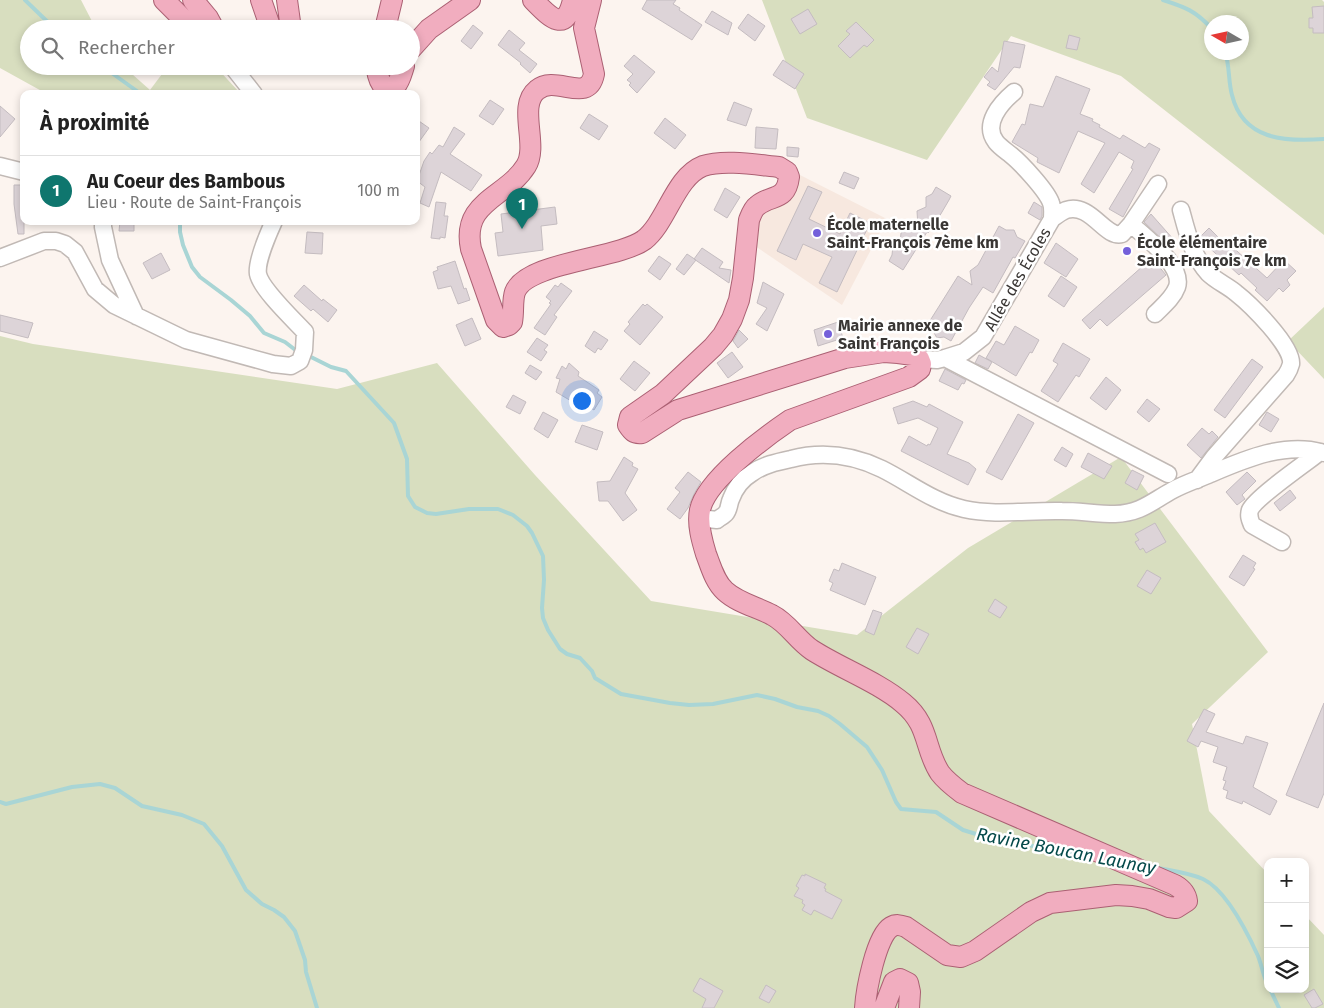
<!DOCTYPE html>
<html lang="fr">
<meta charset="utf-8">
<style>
body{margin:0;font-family:"Fira Sans",sans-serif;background:#f2f2f2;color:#222}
.controls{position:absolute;right:15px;bottom:15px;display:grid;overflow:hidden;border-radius:10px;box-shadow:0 2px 8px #0003}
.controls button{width:45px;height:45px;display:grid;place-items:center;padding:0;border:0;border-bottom:1px solid #e0e0e0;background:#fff;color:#222;font:25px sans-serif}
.compass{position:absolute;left:1204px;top:15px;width:45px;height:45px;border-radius:50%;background:#fff;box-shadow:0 2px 8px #0003;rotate:279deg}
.you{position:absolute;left:581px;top:400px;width:18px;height:18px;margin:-12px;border:4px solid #fff;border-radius:50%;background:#1a73e8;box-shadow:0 0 0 8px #1a73e833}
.badge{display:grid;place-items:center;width:32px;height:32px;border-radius:50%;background:#0f766e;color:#fff;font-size:16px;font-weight:700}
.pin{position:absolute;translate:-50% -41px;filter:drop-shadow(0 1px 2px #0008)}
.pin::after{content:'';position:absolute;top:26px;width:18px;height:15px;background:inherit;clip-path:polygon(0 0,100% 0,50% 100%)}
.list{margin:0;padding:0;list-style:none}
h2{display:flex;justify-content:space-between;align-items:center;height:65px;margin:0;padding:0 20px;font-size:21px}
h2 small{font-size:16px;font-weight:400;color:#767676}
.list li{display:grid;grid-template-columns:32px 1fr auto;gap:15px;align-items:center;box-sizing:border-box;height:70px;padding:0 20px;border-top:1px solid #e0e0e0}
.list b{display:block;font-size:19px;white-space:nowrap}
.list p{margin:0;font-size:16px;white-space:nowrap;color:#767676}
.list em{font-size:16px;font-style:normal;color:#767676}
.icon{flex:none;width:28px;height:28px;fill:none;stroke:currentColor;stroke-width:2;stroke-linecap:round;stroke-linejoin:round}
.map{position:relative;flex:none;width:1324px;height:1008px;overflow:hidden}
.search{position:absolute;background:#fff;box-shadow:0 2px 8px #0003;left:20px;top:20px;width:400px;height:55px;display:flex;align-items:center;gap:12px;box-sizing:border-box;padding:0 18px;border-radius:28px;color:#767676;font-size:19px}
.panel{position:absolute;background:#fff;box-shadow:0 2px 8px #0003;left:20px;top:90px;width:400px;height:135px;border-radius:10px}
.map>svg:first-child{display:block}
.built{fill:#f7e8df}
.green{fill:#d8debf;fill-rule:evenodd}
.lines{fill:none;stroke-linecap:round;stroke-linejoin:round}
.stream{stroke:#a9d5d5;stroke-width:4}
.building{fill:#ddd4d8;stroke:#c4bcc0}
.minor-casing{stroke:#c1b9b5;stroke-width:19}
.major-casing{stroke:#ab6073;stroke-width:22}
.minor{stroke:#fff;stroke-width:16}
.major{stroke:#f1adbf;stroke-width:20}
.poi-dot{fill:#7460da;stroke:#fff;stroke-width:2}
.labels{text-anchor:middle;stroke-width:5;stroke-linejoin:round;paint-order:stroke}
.poi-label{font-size:16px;font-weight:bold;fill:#393634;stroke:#fff;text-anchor:start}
.street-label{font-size:16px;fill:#393634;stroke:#fff}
.water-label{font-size:18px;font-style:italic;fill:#04494a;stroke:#fff}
</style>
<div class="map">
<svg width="1324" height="1008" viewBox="0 0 1324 1008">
<rect width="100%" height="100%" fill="#fcf4ef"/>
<path class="built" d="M798 174 887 219 842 305 755 246V220Z"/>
<path class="green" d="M0 0H81L96 29H29V66H123L150 90 168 66H215L241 94H47L0 68Z
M762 0H1322L1324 2V235L1121 76 1011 36 927 160 807 118ZM1212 22H1242V52H1212Z
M1324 307V379L1288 341Z
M0 336 33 344 337 389 437 363 535 475 651 601 857 635 968 548 1121 457 1268 652 1192 724 1209 811 1268 874V989H1305V915L1324 935V1008H0Z"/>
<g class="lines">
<path class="stream" d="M25 0 55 29
M1163 0C1185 7 1196 11 1212 29
M1225 52C1230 66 1228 81 1232 95 1243 140 1285 142 1324 139
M102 66 141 94
M180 221V232L183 245 192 267 200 277 231 300 250 316 264 333 285 342 298 352
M307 355 331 367 346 371 394 423 407 459 408 496 415 507 427 513 436 514 469 509H498L513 515 527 526 532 533 543 556 544 580 542 608 543 618 548 630 560 649 567 654 580 658 592 671 595 678 621 694 670 703 689 705 713 704 757 695 775 699 797 707 818 711 829 716 840 724 867 747 882 770 896 802 901 809 936 812 963 830 976 834 1090 858
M0 802 6 804 72 787 100 784 115 788 142 806 182 815 204 824 222 846 246 890 262 904 274 910 284 917 295 931 305 960 306 972 317 1008
M1158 868C1173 871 1189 873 1203 879 1226 890 1248 934 1258 956 1262 966 1263 976 1268 985
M1270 989 1279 1008"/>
</g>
<path class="building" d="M647 0H676L673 4 680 8 679 10 702 25 692 40 642 9Z
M1324 6V33H1313V28H1309V18H1313L1312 7Z
M808 9 817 24 800 34 791 19Z
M712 11 732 23 728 35 705 22Z
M748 14 765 26 755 41 738 28Z
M856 22 874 40 867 47 864 45 850 58 838 46 850 34 846 31Z
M473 25 483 33 471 49 461 41Z
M509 30 525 43 519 50 537 64 530 73 520 64 521 63 498 45Z
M1069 35 1080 38 1077 50 1066 48Z
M1004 41 1025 45 1020 68 1014 67 995 90 987 85 990 82 984 77 992 67 998 72Z
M634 55 655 72 637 93 629 85 631 83 627 80 633 74 624 66Z
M783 60 804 74 795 89 773 75Z
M1056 76 1090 89 1080 114 1093 119 1092 121 1100 125 1099 127 1120 139 1123 135 1145 148 1149 143 1160 149 1123 217 1109 209 1133 169 1131 168 1134 161 1119 152 1094 193 1081 184 1105 143 1078 131 1059 173 1037 162 1038 158 1012 142 1022 124 1025 125 1030 104 1043 107Z
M490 100 504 109 493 125 479 116Z
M734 102 752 109 746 126 727 120Z
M0 106 15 119 0 137Z
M589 114 608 126 599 140 580 128Z
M665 118 686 135 675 149 654 133Z
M416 119 429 128 416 146Z
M454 127 465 134 450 154 482 175 471 191 441 172 429 207 420 203 425 187 417 181 424 161 430 152 432 154 439 145 443 147Z
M756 127 778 129 776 149 755 148Z
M787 147 799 148 798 157 787 156Z
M844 172 859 178 854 189 839 183Z
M14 185H24V234H18L14 204Z
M808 186 822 192 809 219 840 234 850 213 870 223 837 292 819 283 832 257 803 244 796 260 777 251Z
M936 187 951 196 949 200 932 229 928 233 927 232 903 270 889 261 892 255 893 246 900 243 901 233 908 229 911 223 918 227 917 211 926 207V197L932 194Z
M725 188 740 197 727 218 714 210Z
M436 202 446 203 444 216H448L445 238 440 237V239L431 238Z
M1034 202 1042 207V216L1040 220 1028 213Z
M555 207 557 224 541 226 543 250 498 256 495 233 503 232 501 214Z
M1151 214 1174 240 1168 245 1144 222Z
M120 221H134V231H119Z
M999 226 1006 230H1014L1017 237 1025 241 1015 258 1013 257 993 293 983 287 969 308 951 341 944 337 937 338 933 331 926 327 958 276 972 285 970 271 978 265Z
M1209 228 1226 245 1228 243 1267 278 1284 260 1296 271 1287 280 1290 285 1283 292 1279 288 1267 301 1255 290 1257 288 1241 273 1239 275 1203 242 1205 240 1201 236Z
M307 232 323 233 322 254 305 253Z
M1056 243 1078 259 1066 277 1044 263Z
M702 248 723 262 719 268 731 270 729 283 694 259Z
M161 253 170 270 152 279 143 263Z
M687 254 696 260 684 275 676 269Z
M659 256 671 264 660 280 648 271Z
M1152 258 1166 275 1107 326 1100 319 1090 329 1082 320Z
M455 261 464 289 466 288 470 300 458 304 451 286 438 289 433 272 438 270 437 267Z
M1061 276 1077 287 1064 307 1048 296Z
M763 282 784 294 767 331 756 324 767 308 757 303Z
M561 283 572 291 554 315 557 317 545 335 534 328 551 304 549 303 551 301 546 297 555 285 558 287Z
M304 285 322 301 323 299 337 310 328 322 313 309 311 311 294 296Z
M643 304 645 306 647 304 663 317 640 345 624 331 630 324 628 322Z
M0 315 33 323 28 338 0 331Z
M472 318 481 339 465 346 456 325Z
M838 322 843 338 818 346 814 330Z
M1015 326 1039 340 1032 353 1030 352 1016 376 986 358 996 341 1004 345Z
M739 330 748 339 738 348 733 341Z
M594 331 608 340 601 350 598 348 595 353 585 346Z
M537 338 548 345 544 350 547 352 541 361 527 352Z
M1063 343 1090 359 1079 377 1076 375 1058 402 1041 391 1058 364 1053 361Z
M732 352 743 367 728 378 717 363Z
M979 355 992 362 988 369 975 363Z
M1252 359 1263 367 1225 418 1214 410Z
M634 361 650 373 635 391 620 379Z
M569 363 579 372 578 376 599 390 597 393 602 397 594 410 585 404 583 408 556 392 560 379 556 378 562 366 566 369Z
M530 365 542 372 536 380 525 373Z
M945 369 966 380 964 384 962 383 958 390 939 381Z
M1106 377 1121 390 1106 410 1090 398Z
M513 395 526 402 520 414 506 407Z
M1147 399 1160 409 1149 422 1137 412Z
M913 401 927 407 929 404 963 422 947 454 969 463 976 469 968 485 901 451 909 436 927 446 928 444 930 445 938 428 918 418 898 424 893 408Z
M543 412 558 420 548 438 534 429Z
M1267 412 1279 419 1271 432 1259 425Z
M1018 414 1034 423 1002 480 986 472Z
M582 425 603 432 597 450 575 442Z
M1202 428 1209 434 1212 431 1218 437 1201 458 1187 445Z
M1062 447 1073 454 1066 467 1054 460Z
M1088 453 1112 466 1104 479 1081 467Z
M624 457 633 463 632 466 638 469 625 493 637 510 623 521 608 501H599L597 482 610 481Z
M1132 470 1144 476 1137 490 1125 483Z
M688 472 701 482 694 494 688 508 680 519 667 509 680 492 675 488Z
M1247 472 1256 481 1242 495 1245 499 1237 505 1226 492Z
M1290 490 1296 498 1280 511 1274 503Z
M1155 523 1166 542 1146 553 1143 548 1140 550 1135 542 1139 540 1135 534Z
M1243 555 1256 563 1253 568 1255 569 1244 586 1229 577Z
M842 563 876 577 865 605 830 590 833 583 829 581 834 569 839 571Z
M1147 570 1161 578 1151 594 1137 586Z
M995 599 1007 607 1000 618 988 611Z
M873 610 882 613 874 635 865 631Z
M917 628 929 634 918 654 906 647Z
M1324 703V793L1318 808 1286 795Z
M1204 709 1215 714 1206 732 1243 744 1246 736 1268 743 1253 787 1277 801 1270 815 1243 801 1242 804 1226 798 1228 791 1223 789 1226 781 1223 780 1227 767 1213 762 1218 747 1201 741 1198 747 1187 741Z
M805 874 826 884 824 888 826 889 825 891 842 900 832 919 814 910 811 915 802 910 805 905 802 903 803 900 794 896 799 888 796 886 802 875 805 876Z
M700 978 723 991 714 1008H702L706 999 693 991Z
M766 985 776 991 769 1003 759 998Z
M1314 989 1323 1004 1315 1008H1312L1304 995Z"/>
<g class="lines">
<defs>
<path id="minor" d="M232 66 254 94
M0 166 24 172
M1181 210C1187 232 1192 255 1208 273 1216 281 1228 286 1236 293 1250 304 1293 346 1291 364 1290 368 1288 372 1286 375L1214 457 1197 480
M1052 219C1056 216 1061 212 1066 210 1091 202 1105 239 1122 234L1131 224 1158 184
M103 221V227L110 260 136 316
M1131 224C1145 237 1184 266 1177 287 1173 298 1163 306 1155 314
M0 258 44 241H56L65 244 75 252 95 289 114 305 186 340 273 364 291 366 300 361 304 350 305 332C294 320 261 289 258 274 256 262 269 232 274 221
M945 358 1168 474
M919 359 937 360 945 358 964 352 983 337 1052 219C1052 213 1053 208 1051 203 1047 191 1021 163 1011 155 1006 151 1000 147 996 142 982 124 1001 103 1014 92
M699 518 717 520C719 518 724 516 726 513 729 510 729 503 731 499 735 488 742 479 752 473 763 465 777 462 791 459 822 451 853 455 882 469 910 483 933 502 964 509 996 516 1029 510 1062 511 1079 511 1097 514 1115 514 1141 513 1151 502 1173 490 1184 484 1196 480 1208 475 1243 460 1285 441 1324 453
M1282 542 1252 525C1250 520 1248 516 1250 510 1255 498 1307 462 1320 452"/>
<path id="major" d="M164 0 193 29
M193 0 208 18 214 29
M261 0 271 29
M287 0 291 29
M533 0C549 16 565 35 573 0
M591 0 584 28 594 74C588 105 556 74 537 90 517 106 539 145 526 166 506 198 461 201 471 249L496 320 503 327 509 325 512 322C514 312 512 301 515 292 526 262 618 259 644 240 667 222 675 177 703 166 724 159 758 165 779 167L787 172 789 177C786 202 771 194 757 206 753 209 751 215 749 220L743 278 739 300 732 319 723 335 713 347 663 394 630 417 628 425C632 431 634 434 642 433L678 410 845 358 884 352 898 353 913 355 919 359 921 364 920 369 909 377 790 420C765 437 706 480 700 510 697 524 702 541 706 554 711 567 715 582 725 591 738 603 757 607 772 615 788 623 797 640 812 650 840 668 878 682 903 703 930 725 924 749 940 773 946 781 954 787 962 793L1175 885C1182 889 1186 893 1187 901L1176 908 1169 907 1149 899 1132 896 1116 895 1050 903 1031 912 975 951 961 957 947 955 906 927C900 925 896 924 891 927 876 936 866 991 865 1008
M385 29 392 0
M411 49 429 29 470 0
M377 66C376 76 385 99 396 85 400 81 402 72 404 66
M884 1008 894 982 900 979 908 983 910 992 909 1008"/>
</defs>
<use href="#minor" class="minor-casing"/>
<use href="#major" class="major-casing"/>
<use href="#minor" class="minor"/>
<use href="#major" class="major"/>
</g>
<g class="poi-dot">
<circle cx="817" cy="233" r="5"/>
<circle cx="1127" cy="251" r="5"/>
<circle cx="828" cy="334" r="5"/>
</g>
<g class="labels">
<g class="poi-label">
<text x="827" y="230">École maternelle<tspan x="827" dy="18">Saint-François 7ème km</tspan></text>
<text x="1137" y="248">École élémentaire<tspan x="1137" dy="18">Saint-François 7e km</tspan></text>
<text x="838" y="331">Mairie annexe de<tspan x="838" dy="18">Saint François</tspan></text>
</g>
<g class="street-label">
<text transform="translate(1017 279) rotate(-60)" y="6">Allée des Écoles</text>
</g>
<g class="water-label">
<text transform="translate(1066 851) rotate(11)" y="6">Ravine Boucan Launay</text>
</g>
</g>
</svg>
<div class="controls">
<button>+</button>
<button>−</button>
<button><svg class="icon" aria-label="layers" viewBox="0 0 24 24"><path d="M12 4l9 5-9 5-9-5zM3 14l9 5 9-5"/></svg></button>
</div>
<svg class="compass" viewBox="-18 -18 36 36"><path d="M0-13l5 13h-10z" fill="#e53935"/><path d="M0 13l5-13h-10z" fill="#767676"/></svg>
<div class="you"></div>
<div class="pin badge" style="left:522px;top:229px">1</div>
<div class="search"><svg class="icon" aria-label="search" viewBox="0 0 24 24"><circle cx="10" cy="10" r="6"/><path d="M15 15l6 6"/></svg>Rechercher</div>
<section class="panel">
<h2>À proximité<small></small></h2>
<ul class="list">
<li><span class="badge">1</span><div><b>Au Coeur des Bambous</b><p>Lieu · Route de Saint-François</p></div><em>100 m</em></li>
</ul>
</section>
</div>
